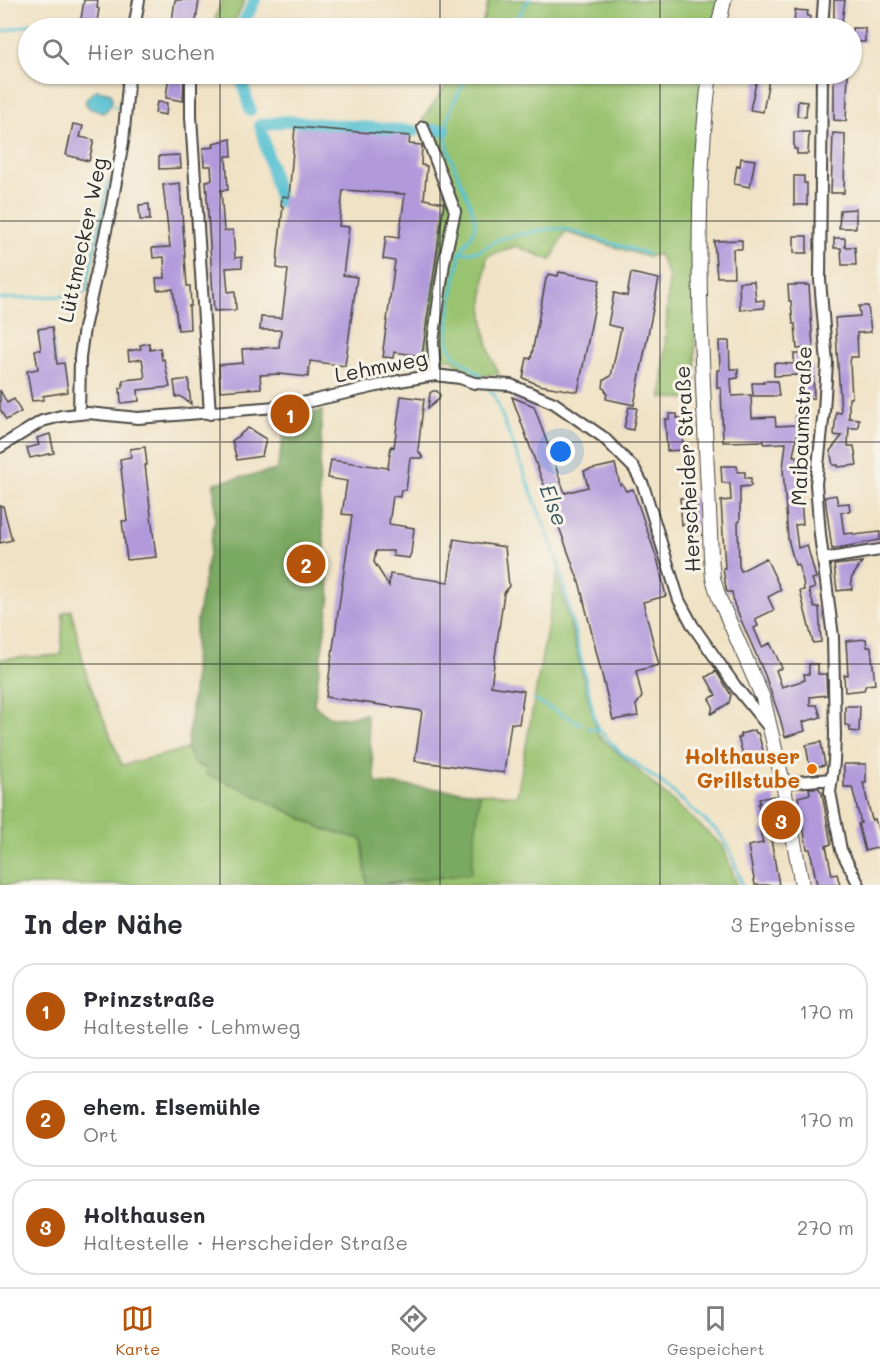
<!DOCTYPE html>
<html lang="de">
<meta charset="utf-8">
<style>
body{margin:0;font-family:Mali,sans-serif;background:#f7f7f7;color:#2b2b33}
.you{position:absolute;left:561px;top:452px;width:21px;height:21px;margin:-15px;border:4px solid #fff;border-radius:50%;background:#1a73e8;box-shadow:0 0 0 9px #1a73e833}
.badge{display:grid;place-items:center;width:39px;height:39px;border-radius:50%;background:#b45309;color:#fff;font-size:20px;font-weight:700}
.pin{position:absolute;translate:-50% -50%;border:3px solid #fff;box-shadow:0 2px 6px #0006}
.list{margin:0;padding:0;list-style:none}
h2{display:flex;justify-content:space-between;align-items:center;height:78px;margin:0;padding:0 24px;font-size:26px}
h2 small{font-size:20px;font-weight:400;color:#7c7c81}
.list li{display:grid;grid-template-columns:39px 1fr auto;gap:18px;align-items:center;box-sizing:border-box;height:96px;margin:0 12px 12px;padding:0 12px;border:2px solid #e1e1e2;border-radius:24px}
.list b{display:block;font-size:22px;white-space:nowrap}
.list p{margin:0;font-size:20px;white-space:nowrap;color:#7c7c81}
.list em{font-size:20px;font-style:normal;color:#7c7c81}
.icon{flex:none;width:33px;height:33px;fill:none;stroke:currentColor;stroke-width:2;stroke-linecap:round;stroke-linejoin:round}
.map{position:relative;flex:none;width:880px;height:885px;overflow:hidden}
.search{position:absolute;background:#fff;box-shadow:0 2px 4px #0004;left:18px;right:18px;top:18px;height:66px;display:flex;align-items:center;gap:15px;box-sizing:border-box;padding:0 21px;border-radius:33px;color:#7c7c81;font-size:22px}
.sheet{height:402px;background:#fff}
nav{display:flex;justify-content:space-around;align-items:center;box-sizing:border-box;height:84px;border-top:2px solid #e1e1e2;background:#fff;font-size:16px;color:#7c7c81}
nav a{display:grid;justify-items:center;gap:3px}
nav .on{color:#b45309}
.map>svg:first-child{display:block}
.green{fill:#99c370;stroke:#62774e;stroke-width:1.5}
.forest{fill:#7aa962;stroke:#526a46;stroke-width:1.5}
.water{fill:#57c1d2;stroke:#41767e;stroke-width:1.5}
.lines{fill:none;stroke-linecap:round;stroke-linejoin:round}
.stream{stroke:#57c1d2;stroke-width:3}
.canal{stroke:#57c1d2;stroke-width:12}
.building{fill:#b199db}
.minor-casing{stroke:#494642;stroke-width:14}
.major-casing{stroke:#494642;stroke-width:16}
.minor{stroke:#fff;stroke-width:10}
.major{stroke:#fff;stroke-width:14}
.grid{fill:none;stroke:#2b2b2b;stroke-width:1.5;stroke-opacity:0.55}
.food-dot{fill:#e8710a;stroke:#f7f3e8;stroke-width:2}
.labels{text-anchor:middle;stroke-width:6;stroke-linejoin:round;paint-order:stroke}
.street-label{font-size:21px;fill:#2b2b2b;stroke:#f7f3e8}
.food-label{font-size:21px;font-weight:bold;fill:#c56008;stroke:#f7f3e8;text-anchor:end}
.water-label{font-size:22px;font-style:italic;fill:#38585d;stroke:#f7f3e8}
</style>
<div class="map">
<svg width="880" height="885" viewBox="0 0 880 885">
<rect width="100%" height="100%" fill="#f7f3e8"/>
<filter id="ink" filterUnits="userSpaceOnUse"><feTurbulence type="fractalNoise" baseFrequency=".0167" numOctaves="2"/><feDisplacementMap in="SourceGraphic" scale="12" xChannelSelector="R" yChannelSelector="G"/><feConvolveMatrix kernelMatrix="1 2 1 2 8 2 1 2 1" color-interpolation-filters="sRGB"/></filter>
<filter id="wash" filterUnits="userSpaceOnUse"><feTurbulence type="fractalNoise" baseFrequency=".008" numOctaves="4" result="noise"/><feDisplacementMap in="SourceGraphic" scale="24" xChannelSelector="R" yChannelSelector="G"/><feGaussianBlur stdDeviation="1.35" result="paint"/><feColorMatrix in="noise" values="0 0 0 0 0 0 0 0 0 0 0 0 0 0 0 0 0 1.4 0 .05"/><feComposite in="paint" operator="in"/></filter>
<g filter="url(#wash)">
<rect width="100%" height="100%" fill="#f0e2c5"/>
<path class="green" d="M222 0H245L233 25 214 22Z
M489 0H718L713 28H481Z
M454 74H706L692 159 696 399 662 398 669 277 659 254 648 257 565 232 551 260 516 246 487 256C482 300 478 334 499 374L469 377 452 359 424 358 446 202 443 150 440 141H436L423 119Z
M557 573 598 735 723 846 737 885H379L470 874 480 793 517 796Z
M71 610 87 677 122 765 187 749 194 763 207 769 206 774 239 787 326 830 362 839 367 885H0V659L61 655 63 613Z"/>
<path class="forest" d="M322 411 319 494 330 596 314 704C330 724 344 717 366 714L376 783 480 793 471 874 367 885 362 839 326 830 239 787 206 774 207 769 194 763 187 749 194 682 195 632 215 519 214 483 277 470 287 418Z"/>
<path class="water" d="M97 90 111 93C114 103 111 107 103 113L89 108 85 102 89 96Z"/>
<g class="lines">
<path class="stream" d="M512 28C520 19 520 7 530 0
M4 31 52 19 61 26
M469 74C439 127 440 134 464 189 468 199 475 213 475 224 475 236 464 243 460 253 459 256 460 259 459 262 454 288 446 317 449 344 451 358 475 367 483 379
M115 107 119 106
M460 253 479 251 499 239 547 229H564L648 254
M0 299 63 296 85 291 109 180
M488 387 494 395 558 561 595 720 599 730 621 753 665 785 720 834 730 850 742 885
M534 700 581 724
M588 728 598 730"/>
<path class="canal" d="M241 28 255 0
M240 74 250 110
M434 130H445
M280 202 260 125 286 121 414 131"/>
</g>
<g id="blocks">
<path class="building" d="M84 0H98L97 8 99 9 96 28 80 26Z
M175 0H199L195 28H171Z
M834 0H845L841 28H834Z
M795 10 808 11 807 16H810L809 27 794 26Z
M852 28H865V42H852Z
M169 74H189L184 81 183 101 166 98Z
M758 74H770L763 112 750 110Z
M834 74H848L846 121 834 120Z
M798 101 807 102 806 117 797 116Z
M157 102 167 103 166 115 155 113Z
M73 124 83 126 80 137 94 140 89 161 66 155Z
M295 127 410 136 409 144 422 145 421 165 427 166 424 199 444 203 422 356 394 352 393 358 383 357 384 351 383 350 395 261 383 259 386 236 399 238 405 194 343 190 339 226 349 227 343 275 357 277 345 366 310 361 308 377 279 374 260 375 261 388 220 391 219 365 243 363 242 349 279 347 281 330H260L261 317 282 318 288 270 277 268 278 251 283 206H281L282 196 289 197Z
M794 132H809L808 154H797V149H794Z
M833 133 845 134 844 193H831Z
M231 139 232 156H226L228 190H221L224 231 233 230 235 258 242 257V267L226 268 228 292 235 291 236 310 214 311 206 181 212 180 211 166H204L203 148 214 147 213 143Z
M180 155 181 168 159 169V156Z
M741 158 755 160 750 187 734 184 737 165 740 166Z
M794 176H804V183H807V205H794Z
M180 183 187 286H190L191 306H189L190 329 178 330 173 289 157 290 156 278H165L164 257 153 258 152 248 170 247 163 185Z
M149 204 150 220H140L139 205Z
M856 209V228H839L840 210Z
M794 236H807V253H794Z
M834 238H845V247H855L856 265H842L841 248H834Z
M742 240V249H733L734 277H717L714 241Z
M559 272 600 280 578 392 539 385 523 378 527 358 531 359 546 279 549 274 558 276Z
M631 273 659 279 634 405 606 399 607 393 603 387 604 380 611 376 621 328 608 325 614 293 627 296Z
M754 281 756 301 764 300V308L740 310 739 282Z
M788 285H809L813 348 797 349 795 324H793L791 301H789Z
M859 306H868L871 332 857 333 858 357H851L850 363 852 398H849V418L859 419 858 428H849L848 446H854L857 465 838 467V465H833L830 451 842 436 834 435 836 412 841 413 835 318 860 316Z
M52 327 57 364 64 363 68 392 43 396V400L32 401 27 371 38 369 35 350H41L38 329Z
M719 341H729L730 369H738V378L731 379 732 396 751 395 752 418 775 417 776 426 796 425V416L799 415V411L807 410 808 435H797L793 456H797L803 524 795 525 798 548 807 545 816 578 812 579 815 588 809 590 814 607H819L821 642 813 643 800 591 804 590 803 581 798 564 795 565 788 539 783 468 786 443 764 444V441L723 442 721 388H717V370H720Z
M149 343 150 350 160 348 162 360 164 359 170 387 138 390 139 401 121 403 120 388H123V380L145 378 142 359 129 361 128 351 141 349 140 345Z
M794 354H804V366H813L814 398H801L798 375 774 376V363L794 364Z
M189 379V389L191 404 180 396 176 397 174 381Z
M763 381H777L779 396H753L752 383H764Z
M0 390 7 403 14 399 21 412 6 420 0 409Z
M433 391H437L440 395 439 399 428 408 430 393Z
M401 396 424 399 418 450 423 458H410L406 490H401L400 497 393 496 389 524 414 528 411 553 409 558 393 556V551H376L374 562 389 586 390 574 448 582 454 539 505 547 509 586 504 593 491 686 524 691 519 724 511 723 504 773 415 761 422 711 326 697 352 515 342 514 347 481 328 478 331 460 388 468 391 446 394 447Z
M512 397 534 406 565 493 588 487 584 471 615 464 620 485 622 484 626 491 633 489 658 562 666 596 643 602 659 665 636 671 642 697 636 705 638 716 613 720 580 585Z
M629 407 637 408 633 430 624 428Z
M669 414H677V418H682L683 450 667 451 665 419H669Z
M248 428 266 439 262 456 237 460 232 441Z
M50 434 54 453 30 458 27 448 39 445 37 438Z
M145 447 147 465H145L156 557 127 560 122 521H127L120 459 131 457 130 449Z
M721 466H737L738 472H745V478H751V486L740 487V521L738 522 739 566 741 571 766 558 781 590 768 597 774 610 755 619 758 626 754 628 762 647 770 643 774 651 782 668 776 670 782 687 805 680 804 674H809V664H818V674H826L827 695 810 697V705H817L821 717 803 722 805 731 785 737 780 718 765 675 734 604 732 592H727L726 588 723 568H725L721 501 731 500 730 483H722Z
M836 495 838 504 849 503 850 511 841 512 844 534 853 533 854 535 880 532V540L832 549 825 497Z
M680 498H696L697 524 682 525Z
M0 506H3L12 540 0 543Z
M862 562 851 579 852 589 837 591 834 565Z
M866 639 867 647H871L875 684 866 685 864 690 845 692 844 675H848L846 641Z
M716 671 731 695 729 703 711 714 713 706 709 699 716 695 706 677Z
M845 706H860L859 732 850 731V726L845 725Z
M755 730 756 733H758L764 754 757 755 759 760 741 765 738 755 743 754 738 738H741L740 734Z
M821 742 825 765 810 768 806 745Z
M844 764H866V783H863L872 820 875 819 880 837V847L865 851 858 824 861 823 852 787H844Z
M809 788H819L822 793 831 844 826 846 832 875 837 874 840 885H817L810 849H807L798 797 810 794Z
M775 796 777 814 772 815 773 820 762 822 758 804 760 803 759 799Z
M769 828 779 885H755L748 846 763 843 760 830Z"/>
</g>
</g>
<g filter="url(#ink)">
<use href="#blocks" fill-opacity="0" stroke="#494642" stroke-width="1.5"/>
<g class="lines">
<defs>
<path id="minor" d="M134 28 139 0
M822 28 824 0
M822 74 820 280 827 363 824 411 816 484 820 535 833 637 835 735 834 762 830 792 841 850 859 885
M191 82V117L210 414
M423 127 455 211 444 263 433 342 435 375
M79 414 80 357 84 328 112 204 123 142 129 74
M0 447 42 421 61 416 88 413 138 418 289 406 399 381 435 375 460 378 474 383 511 385 554 403 603 437 634 468 643 485 679 600 693 626 736 687 767 725
M823 559 880 550
M783 783 832 779"/>
<path id="major" d="M718 28 724 0
M710 74C689 233 705 397 711 557L713 578 719 598 763 698 783 783 802 885"/>
</defs>
<use href="#minor" class="minor-casing"/>
<use href="#major" class="major-casing"/>
<use href="#minor" class="minor"/>
<use href="#major" class="major"/>
</g>
</g>
<path class="grid" d="M220 0V28M440 0V28M660 0V28M220 74V885M440 74V885M660 74V885M0 221H880M0 442H880M0 664H880"/>
<circle class="food-dot" cx="812" cy="769" r="6"/>
<g class="labels">
<g class="street-label">
<text transform="translate(83 240) rotate(-78)" y="7">Lüttmecker Weg</text>
<text transform="translate(381 367) rotate(-11)" y="7">Lehmweg</text>
<text transform="translate(802 426) rotate(-88)" y="7">Maibaumstraße</text>
<text transform="translate(688 469) rotate(-93)" y="7">Herscheider Straße</text>
</g>
<g class="food-label">
<text x="800" y="764">Holthauser<tspan x="800" dy="24">Grillstube</tspan></text>
</g>
<g class="water-label">
<text transform="translate(554 505) rotate(69)" y="8">Else</text>
</g>
</g>
</svg>
<div class="you"></div>
<div class="pin badge" style="left:290px;top:414px">1</div>
<div class="pin badge" style="left:306px;top:564px">2</div>
<div class="pin badge" style="left:781px;top:820px">3</div>
<div class="search"><svg class="icon" aria-label="search" viewBox="0 0 24 24"><circle cx="10" cy="10" r="6"/><path d="M15 15l6 6"/></svg>Hier suchen</div>
</div>
<section class="sheet">
<h2>In der Nähe<small>3 Ergebnisse</small></h2>
<ul class="list">
<li><span class="badge">1</span><div><b>Prinzstraße</b><p>Haltestelle · Lehmweg</p></div><em>170 m</em></li>
<li><span class="badge">2</span><div><b>ehem. Elsemühle</b><p>Ort</p></div><em>170 m</em></li>
<li><span class="badge">3</span><div><b>Holthausen</b><p>Haltestelle · Herscheider Straße</p></div><em>270 m</em></li>
</ul>
</section>
<nav>
<a class="on"><svg class="icon" aria-label="map" viewBox="0 0 24 24"><path d="M3 6l6-2 6 2 6-2v14l-6 2-6-2-6 2zM9 4v14M15 6v14"/></svg>Karte</a>
<a><svg class="icon" aria-label="directions" viewBox="0 0 24 24"><path d="M12 3l9 9-9 9-9-9zM9 14v-3h6M13 9l2 2-2 2"/></svg>Route</a>
<a><svg class="icon" aria-label="saved" viewBox="0 0 24 24"><path d="M7 4h10v16l-5-4-5 4z"/></svg>Gespeichert</a>
</nav>
